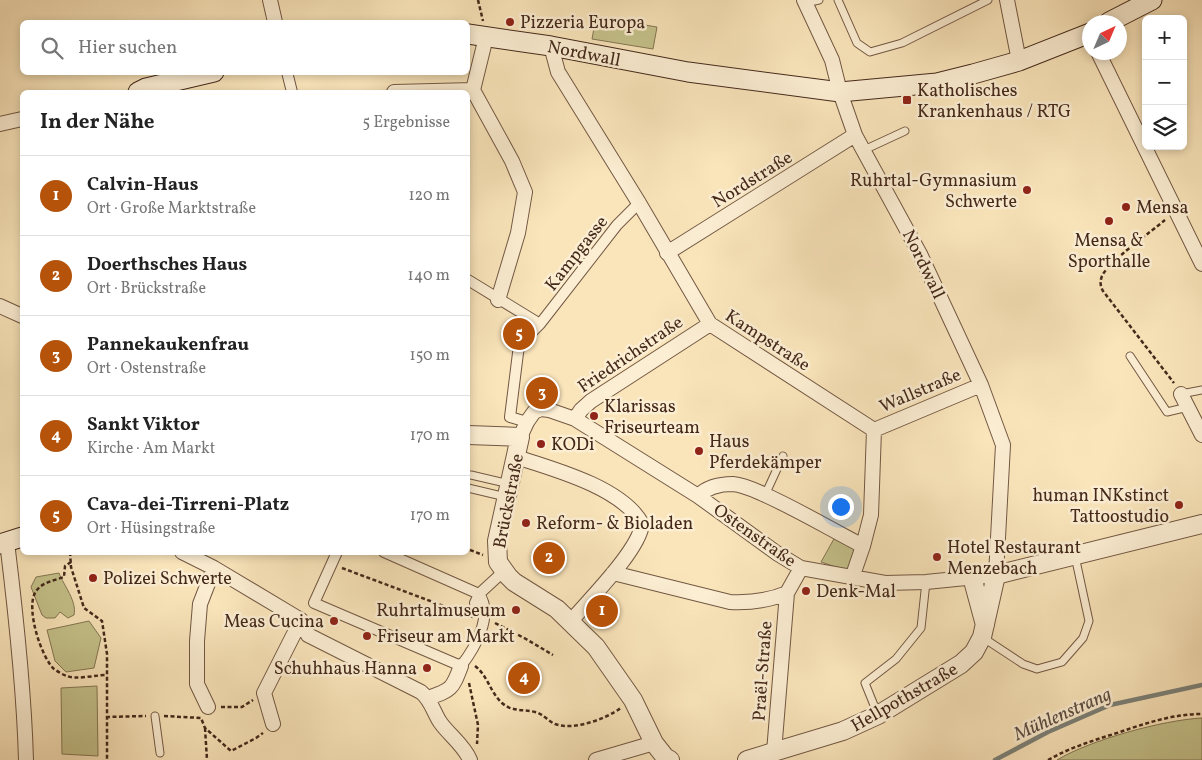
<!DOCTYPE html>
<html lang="de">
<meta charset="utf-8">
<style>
body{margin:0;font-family:Vollkorn,serif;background:#f6f6f6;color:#222}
.controls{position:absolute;right:15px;top:15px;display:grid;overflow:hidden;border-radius:8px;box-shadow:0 2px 8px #0003}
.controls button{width:45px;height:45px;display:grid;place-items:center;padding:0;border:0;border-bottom:1px solid #e0e0e0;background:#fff;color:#222;font:25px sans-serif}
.compass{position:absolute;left:1082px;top:15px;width:45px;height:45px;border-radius:50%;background:#fff;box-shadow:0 2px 8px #0003;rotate:44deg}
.you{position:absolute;left:840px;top:506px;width:18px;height:18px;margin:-12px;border:4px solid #fff;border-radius:50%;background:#1a73e8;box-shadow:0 0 0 8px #1a73e833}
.badge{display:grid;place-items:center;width:32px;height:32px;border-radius:50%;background:#b45309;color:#fff;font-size:16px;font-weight:700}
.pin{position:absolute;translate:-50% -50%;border:2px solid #fff;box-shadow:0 1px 5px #0006}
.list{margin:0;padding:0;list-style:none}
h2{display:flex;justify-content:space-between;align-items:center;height:65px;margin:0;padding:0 20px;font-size:21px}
h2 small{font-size:16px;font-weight:400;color:#767676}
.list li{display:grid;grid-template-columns:32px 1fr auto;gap:15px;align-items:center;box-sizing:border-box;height:80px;padding:0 20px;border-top:1px solid #e0e0e0}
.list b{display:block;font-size:19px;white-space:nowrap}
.list p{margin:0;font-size:16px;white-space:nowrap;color:#767676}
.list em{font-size:16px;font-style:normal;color:#767676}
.icon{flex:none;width:28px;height:28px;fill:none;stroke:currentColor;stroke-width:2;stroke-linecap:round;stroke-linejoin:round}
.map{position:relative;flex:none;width:1202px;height:760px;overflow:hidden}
.search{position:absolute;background:#fff;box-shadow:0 2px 8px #0003;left:20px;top:20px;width:450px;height:55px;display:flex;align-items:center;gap:12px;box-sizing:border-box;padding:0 18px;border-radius:8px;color:#767676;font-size:19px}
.panel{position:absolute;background:#fff;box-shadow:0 2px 8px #0003;left:20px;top:90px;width:450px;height:465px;border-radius:8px}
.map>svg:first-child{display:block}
.green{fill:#c5c28b;stroke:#847653}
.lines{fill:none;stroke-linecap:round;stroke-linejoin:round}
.stream{stroke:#7c827a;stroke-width:4.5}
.service-casing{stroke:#725843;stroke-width:9}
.pedestrian-casing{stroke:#725843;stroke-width:12}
.minor-casing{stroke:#725843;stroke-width:16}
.tertiary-casing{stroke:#725843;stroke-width:20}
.secondary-casing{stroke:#44291b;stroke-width:21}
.path{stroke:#44291b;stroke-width:2.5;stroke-dasharray:4 2.5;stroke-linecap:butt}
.service{stroke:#fceed3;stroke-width:7}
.pedestrian{stroke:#fceed3;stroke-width:10}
.minor{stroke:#fceed3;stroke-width:14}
.tertiary{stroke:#fceed3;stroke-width:18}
.secondary{stroke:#fceed3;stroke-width:19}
.poi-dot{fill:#8f2418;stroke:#fceed3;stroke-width:2}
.labels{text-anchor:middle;stroke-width:5;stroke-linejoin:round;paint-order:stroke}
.poi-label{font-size:18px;fill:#44291b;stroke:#fceed3;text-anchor:start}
.street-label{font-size:18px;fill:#44291b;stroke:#fceed3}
.water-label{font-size:19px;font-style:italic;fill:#5b4e42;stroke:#fceed3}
</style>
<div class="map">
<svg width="1202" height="760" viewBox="0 0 1202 760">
<rect width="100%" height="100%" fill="#fae5bb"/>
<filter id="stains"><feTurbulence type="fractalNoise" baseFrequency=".004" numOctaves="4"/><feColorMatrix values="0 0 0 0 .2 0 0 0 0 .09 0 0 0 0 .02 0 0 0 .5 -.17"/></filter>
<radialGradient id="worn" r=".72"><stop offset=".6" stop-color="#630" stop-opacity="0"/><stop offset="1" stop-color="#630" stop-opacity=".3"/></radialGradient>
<path class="green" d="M596 17 657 27 653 49 592 39Z
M835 537 858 549 854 573 821 562Z
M59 573C64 586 77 601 74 615L68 618 60 612 55 618H46L42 615 31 587 36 577Z
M89 621 101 638 94 668 66 672 55 661 47 630Z
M97 686 98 756 62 754 61 688Z
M1202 718V760H1057C1090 740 1163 720 1202 718Z"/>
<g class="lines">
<path class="stream" d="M995 760 1048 732 1110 705 1202 685"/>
<defs>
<path id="service" d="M838 0 857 43 870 52 902 43 988 0
M805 3 819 0
M864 150 905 131
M1130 356 1167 412 1188 407
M1181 394 1202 390
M471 475 510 484
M468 488 506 497
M765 495 783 456
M982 637 1023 664 1037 669 1062 662 1083 638 1089 621 1075 556
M878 715 865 683 896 659 921 628 926 582
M155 716 160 753"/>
<path id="pedestrian" d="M287 72 292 92
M468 280 540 324 520 344 518 353 510 417 527 422
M540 324 617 225 639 203
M337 552 314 603 461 666C475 648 494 615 479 594L384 552
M475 603 479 594 504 571"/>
<path id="minor" d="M270 0 275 22
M1007 0 1019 61
M486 37 473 90 512 161 525 192 518 233 498 300
M551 46 558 72 639 203 710 324 874 430 871 515 863 546 852 578
M1098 52 1202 264
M394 92 473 90
M0 124 22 119
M667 253 855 135
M0 306 22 316
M1181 394 1202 435
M575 419 581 410 591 401 710 324
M874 430 981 385
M520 437 527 422 534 412 541 409 549 410 575 419 698 496 778 554 801 568 885 583 926 582 996 575 1003 445 981 385 920 254 855 135 840 92 832 60 804 0
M516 457C554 469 623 488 642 524 640 549 589 600 571 621
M698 496C707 487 720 484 733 484 744 485 754 490 763 494 797 509 830 529 863 546
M7 542C16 615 24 687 26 760
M182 552 214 568 301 620 308 635 421 692C431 700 433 711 440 722 449 735 464 745 470 760
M613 573 730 602C751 603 768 601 787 593L801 568
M428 698C451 690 452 690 461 666
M208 707 197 684V641L200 604 214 568
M273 724 264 693 301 620
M774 752 787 593
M596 760 654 743"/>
<path id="tertiary" d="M468 435 520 437 497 541 498 562 508 576 514 582 557 609 596 647 633 700 654 743 665 757 670 760
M972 577 985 625
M747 760 843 731 878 715 961 664 974 652 982 637 996 575 1202 524"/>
<path id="secondary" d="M1109 22 1152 0
M468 34 551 46 688 72 840 92 937 83 973 74 1019 61 1090 33
M138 92 146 88 214 72
M0 544 22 537"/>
</defs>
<use href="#service" class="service-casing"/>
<use href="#pedestrian" class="pedestrian-casing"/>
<use href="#minor" class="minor-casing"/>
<use href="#tertiary" class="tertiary-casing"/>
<use href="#secondary" class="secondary-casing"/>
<path class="path" d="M478 0 483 21
M1165 220C1151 232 1109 261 1102 276 1100 281 1100 286 1103 291L1174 383
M470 550 483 555
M70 552 71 567 84 608 102 621 107 654V760
M71 562 65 566 64 577C53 581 41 582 35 593 26 609 41 657 54 669 57 671 63 675 67 676 75 680 97 675 106 675
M342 568 473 617
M495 623 526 639 553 655
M475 666C488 676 490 692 502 703 512 712 523 709 535 712 543 714 548 721 555 724 574 731 605 719 621 708
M469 683 478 725 477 744
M221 707H242L253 700
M164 716 201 718 205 728 231 751 256 738 263 733
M106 717 146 716
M205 728 207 760
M1048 760C1071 747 1095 740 1120 732 1146 723 1174 714 1202 714"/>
<use href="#service" class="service"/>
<use href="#pedestrian" class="pedestrian"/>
<use href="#minor" class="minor"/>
<use href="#tertiary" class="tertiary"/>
<use href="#secondary" class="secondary"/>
</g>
<g class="poi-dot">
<circle cx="510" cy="22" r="5"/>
<rect x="902" y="95" width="10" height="10" rx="2.5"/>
<circle cx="1027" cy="190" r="5"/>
<circle cx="1126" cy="207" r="5"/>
<circle cx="1109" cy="221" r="5"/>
<circle cx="594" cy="416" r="5"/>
<circle cx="541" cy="444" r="5"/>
<circle cx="699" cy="451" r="5"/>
<circle cx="1179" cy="505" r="5"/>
<circle cx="526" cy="523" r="5"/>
<circle cx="937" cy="557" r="5"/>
<circle cx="93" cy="578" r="5"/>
<circle cx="806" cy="591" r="5"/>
<circle cx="516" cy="610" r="5"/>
<circle cx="334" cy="621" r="5"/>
<circle cx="367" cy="636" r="5"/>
<circle cx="427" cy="668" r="5"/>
</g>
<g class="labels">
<g class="poi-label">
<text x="520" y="28">Pizzeria Europa</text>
<text x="917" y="96">Katholisches<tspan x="917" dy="21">Krankenhaus / RTG</tspan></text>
<text x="1017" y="186" text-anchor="end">Ruhrtal-Gymnasium<tspan x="1017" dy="21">Schwerte</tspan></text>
<text x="1136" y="213">Mensa</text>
<text x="1109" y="246" text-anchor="middle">Mensa &amp;<tspan x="1109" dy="21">Sporthalle</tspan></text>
<text x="604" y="412">Klarissas<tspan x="604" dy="21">Friseurteam</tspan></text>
<text x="709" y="447">Haus<tspan x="709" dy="21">Pferdekämper</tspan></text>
<text x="551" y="450">KODi</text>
<text x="1169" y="501" text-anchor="end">human INKstinct<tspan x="1169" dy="21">Tattoostudio</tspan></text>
<text x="536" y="529">Reform- &amp; Bioladen</text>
<text x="947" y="553">Hotel Restaurant<tspan x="947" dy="21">Menzebach</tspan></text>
<text x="103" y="584">Polizei Schwerte</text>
<text x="816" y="597">Denk-Mal</text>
<text x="506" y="616" text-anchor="end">Ruhrtalmuseum</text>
<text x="324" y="627" text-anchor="end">Meas Cucina</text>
<text x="377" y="642">Friseur am Markt</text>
<text x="417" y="674" text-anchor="end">Schuhhaus Hanna</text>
</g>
<g class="street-label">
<text transform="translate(584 53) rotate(11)" y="6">Nordwall</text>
<text transform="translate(752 179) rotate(-32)" y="6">Nordstraße</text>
<text transform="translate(576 253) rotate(-52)" y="6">Kampgasse</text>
<text transform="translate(924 264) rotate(64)" y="6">Nordwall</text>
<text transform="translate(768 340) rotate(33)" y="6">Kampstraße</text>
<text transform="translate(630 354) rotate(-34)" y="6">Friedrichstraße</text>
<text transform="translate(920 390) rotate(-23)" y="6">Wallstraße</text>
<text transform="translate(508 501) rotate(-79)" y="6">Brückstraße</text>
<text transform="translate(755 535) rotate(35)" y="6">Ostenstraße</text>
<text transform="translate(762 671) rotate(-86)" y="6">Praël-Straße</text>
<text transform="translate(904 697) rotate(-30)" y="6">Hellpothstraße</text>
</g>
<g class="water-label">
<text transform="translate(1062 713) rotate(-24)" y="7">Mühlenstrang</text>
</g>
</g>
<rect width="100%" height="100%" filter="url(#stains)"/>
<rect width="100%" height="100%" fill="url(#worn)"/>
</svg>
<div class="controls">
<button>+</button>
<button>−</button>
<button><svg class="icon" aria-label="layers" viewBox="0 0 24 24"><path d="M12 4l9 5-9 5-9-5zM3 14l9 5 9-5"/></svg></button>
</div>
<svg class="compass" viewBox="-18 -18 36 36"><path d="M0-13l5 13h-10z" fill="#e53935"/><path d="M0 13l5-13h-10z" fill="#767676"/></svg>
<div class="you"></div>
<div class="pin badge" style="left:602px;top:611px">1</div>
<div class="pin badge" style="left:549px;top:558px">2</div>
<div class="pin badge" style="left:542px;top:393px">3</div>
<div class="pin badge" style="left:524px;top:678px">4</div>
<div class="pin badge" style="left:519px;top:334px">5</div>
<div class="search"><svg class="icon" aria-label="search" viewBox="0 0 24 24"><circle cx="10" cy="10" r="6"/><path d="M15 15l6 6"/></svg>Hier suchen</div>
<section class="panel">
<h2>In der Nähe<small>5 Ergebnisse</small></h2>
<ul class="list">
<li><span class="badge">1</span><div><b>Calvin-Haus</b><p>Ort · Große Marktstraße</p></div><em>120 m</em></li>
<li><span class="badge">2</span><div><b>Doerthsches Haus</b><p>Ort · Brückstraße</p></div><em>140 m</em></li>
<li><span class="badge">3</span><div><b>Pannekaukenfrau</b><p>Ort · Ostenstraße</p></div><em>150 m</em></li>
<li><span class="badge">4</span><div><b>Sankt Viktor</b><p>Kirche · Am Markt</p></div><em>170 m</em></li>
<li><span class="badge">5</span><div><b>Cava-dei-Tirreni-Platz</b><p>Ort · Hüsingstraße</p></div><em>170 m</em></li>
</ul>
</section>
</div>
